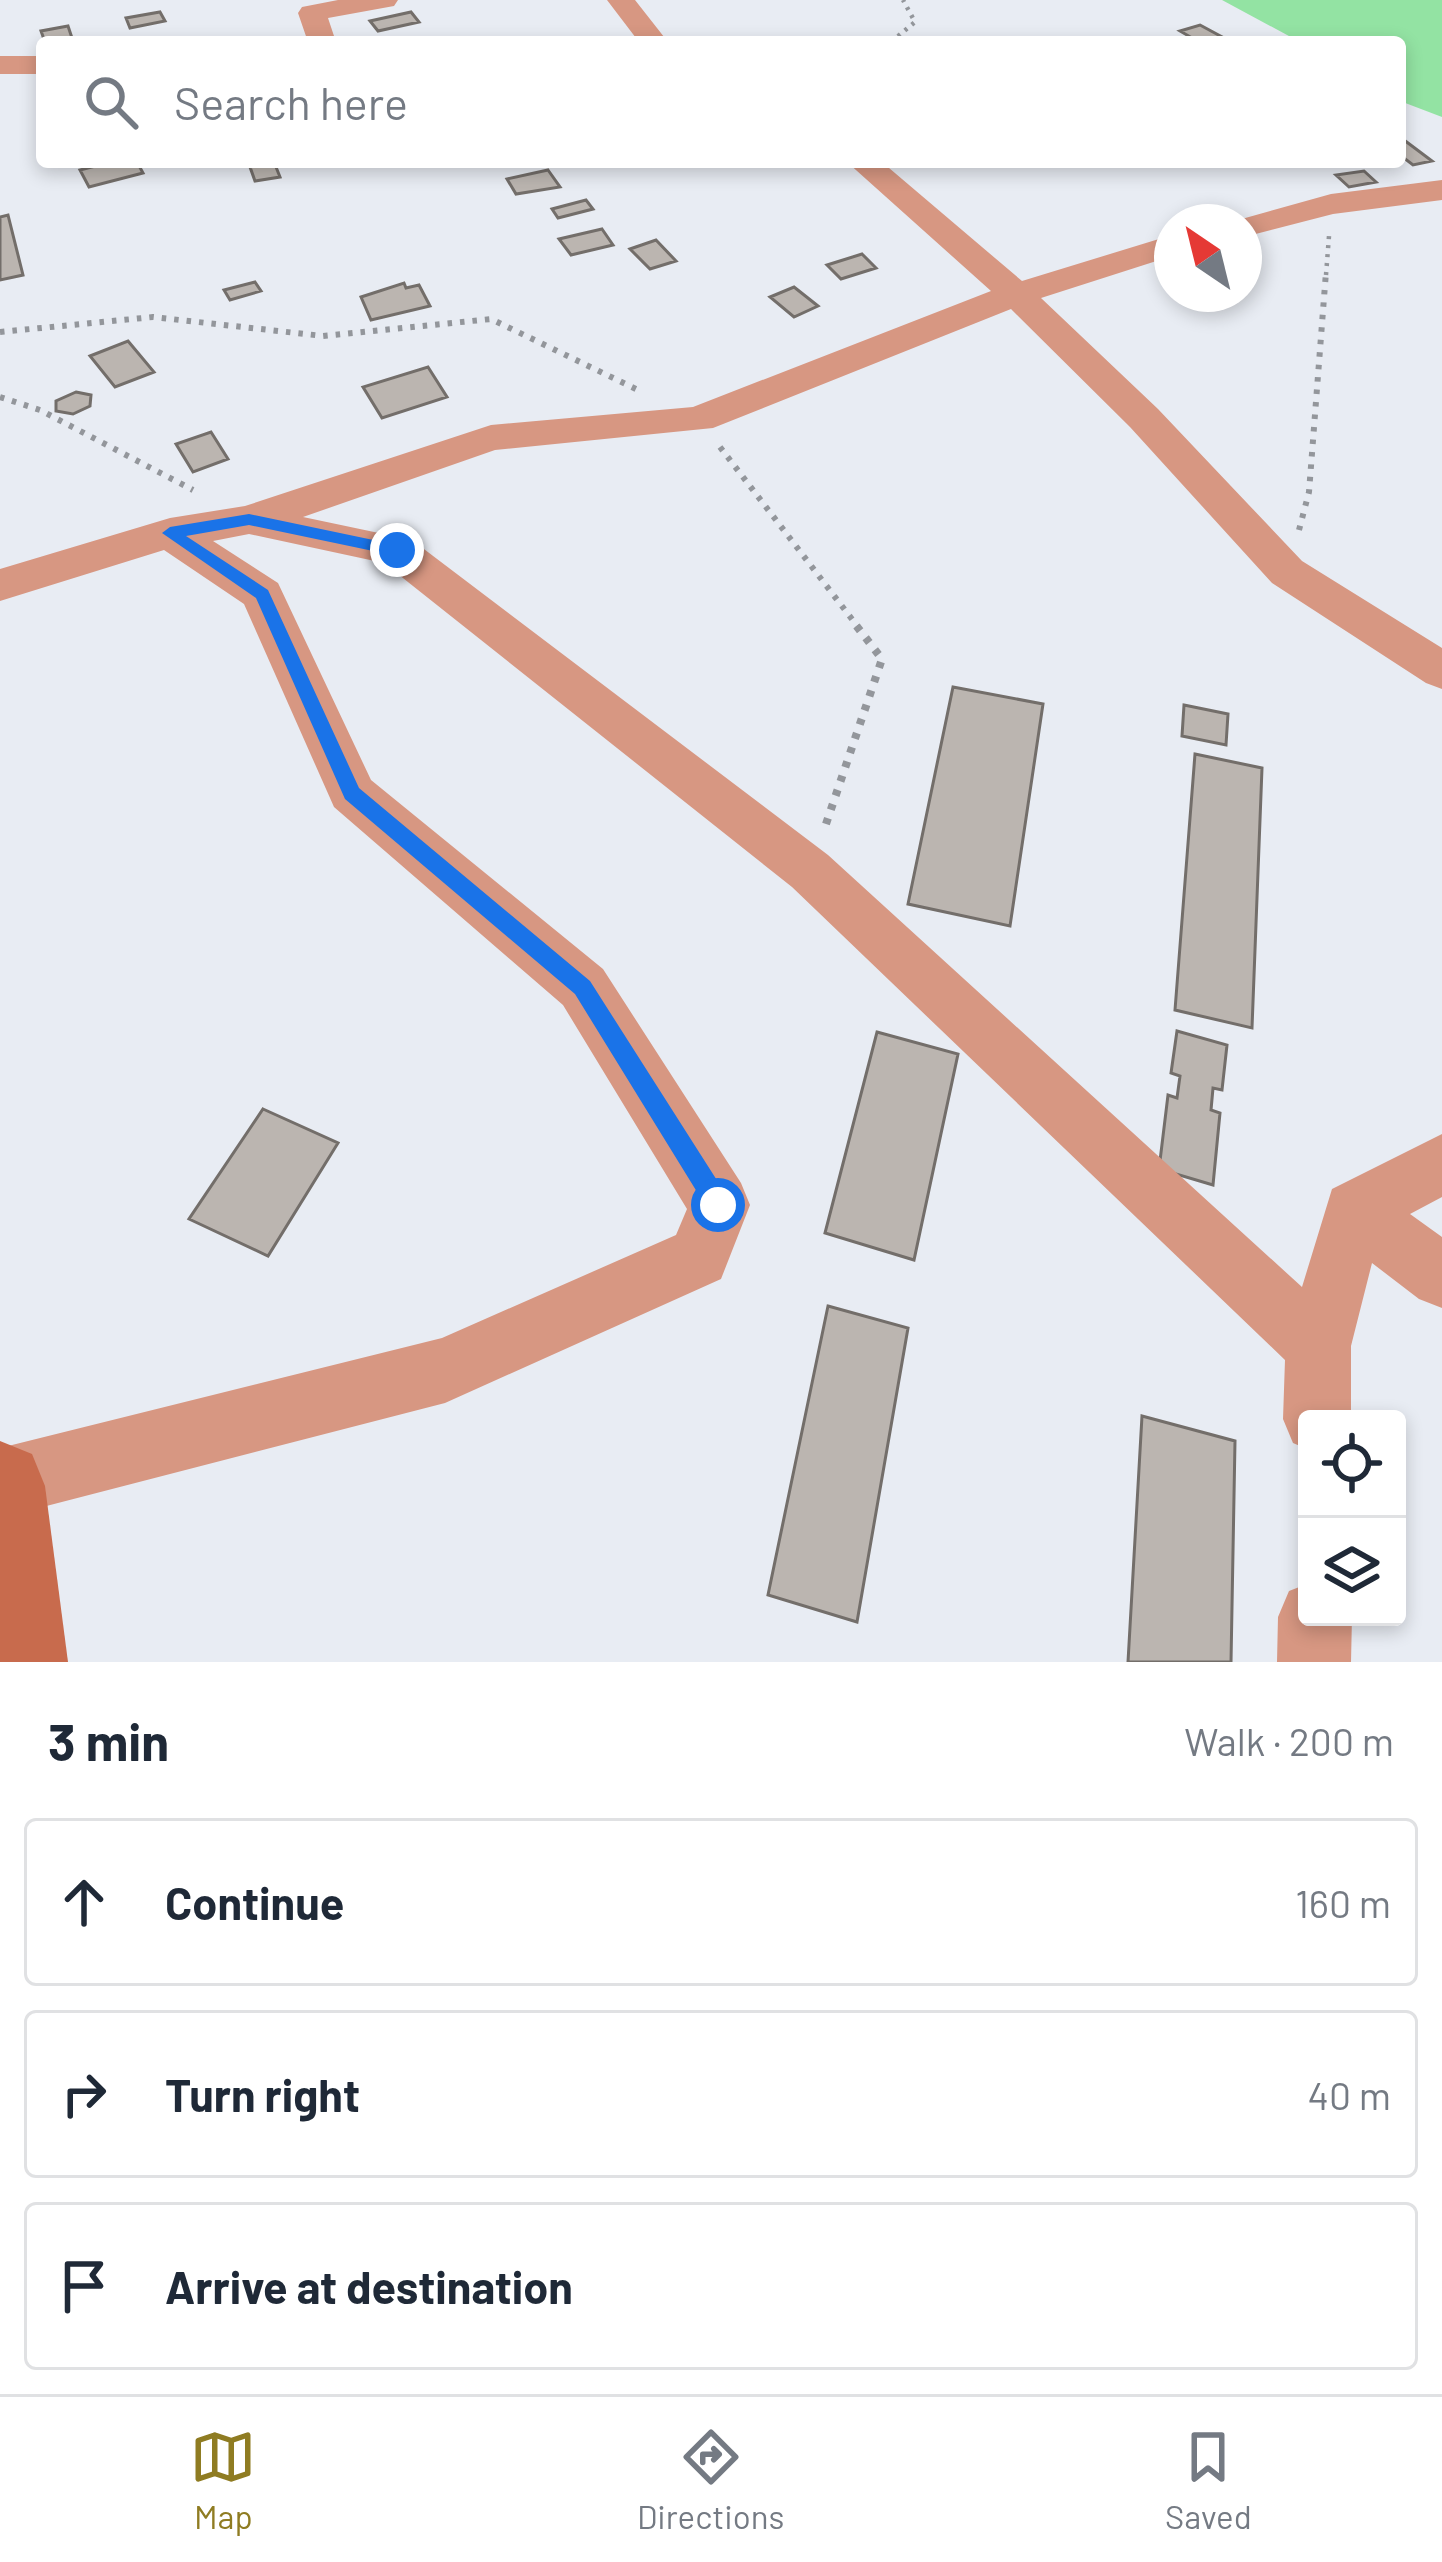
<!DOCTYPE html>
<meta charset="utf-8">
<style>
body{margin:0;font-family:Barlow,sans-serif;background:#f6f6f7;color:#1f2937}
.controls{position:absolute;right:36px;bottom:36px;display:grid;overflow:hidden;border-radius:12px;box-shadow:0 6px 18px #0003}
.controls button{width:108px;height:108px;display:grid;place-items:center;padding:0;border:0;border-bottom:3px solid #e0e1e3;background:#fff;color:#1f2937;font:60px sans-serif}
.compass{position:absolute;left:1154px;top:204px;width:108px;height:108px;border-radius:50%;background:#fff;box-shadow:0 6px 18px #0003;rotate:325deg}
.stop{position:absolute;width:36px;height:36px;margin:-27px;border:9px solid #1a73e8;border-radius:50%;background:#fff}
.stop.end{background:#1a73e8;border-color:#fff;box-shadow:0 3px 12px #0008}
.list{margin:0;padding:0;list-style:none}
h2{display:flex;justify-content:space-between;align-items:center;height:156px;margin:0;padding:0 48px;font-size:51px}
h2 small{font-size:39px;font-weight:400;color:#747a83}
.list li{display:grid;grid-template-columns:78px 1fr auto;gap:36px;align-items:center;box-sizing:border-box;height:168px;margin:0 24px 24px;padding:0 24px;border:3px solid #e0e1e3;border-radius:12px}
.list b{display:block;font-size:45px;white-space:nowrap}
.list em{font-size:39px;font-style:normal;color:#747a83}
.icon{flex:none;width:66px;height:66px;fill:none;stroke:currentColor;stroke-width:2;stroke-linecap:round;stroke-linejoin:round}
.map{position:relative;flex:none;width:1442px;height:1662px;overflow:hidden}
.search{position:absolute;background:#fff;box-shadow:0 6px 18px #0003;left:36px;right:36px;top:36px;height:132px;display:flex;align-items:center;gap:30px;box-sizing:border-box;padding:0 42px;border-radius:12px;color:#747a83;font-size:45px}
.sheet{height:732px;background:#fff}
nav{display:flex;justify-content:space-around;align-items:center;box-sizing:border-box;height:168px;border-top:3px solid #e0e1e3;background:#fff;font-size:33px;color:#747a83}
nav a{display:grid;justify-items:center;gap:6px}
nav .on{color:#8f7c22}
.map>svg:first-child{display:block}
.green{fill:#93e3a3}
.building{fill:#bbb5b0;stroke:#736e6a;stroke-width:3}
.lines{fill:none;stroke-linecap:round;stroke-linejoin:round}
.path-far2{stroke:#93969b;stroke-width:4.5;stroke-dasharray:3 6;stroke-linecap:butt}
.path-far1{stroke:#93969b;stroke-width:6;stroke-dasharray:4.5 8;stroke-linecap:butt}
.path{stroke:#93969b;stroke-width:8;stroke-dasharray:6 9;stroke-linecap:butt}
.street{fill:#d79782;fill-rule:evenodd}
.secondary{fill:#c86b4d;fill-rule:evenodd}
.route{fill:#1a73e8}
</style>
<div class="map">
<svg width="1442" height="1662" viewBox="0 0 1442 1662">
<rect width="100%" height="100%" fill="#e8ecf3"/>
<path class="green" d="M1222 0H1442V117L1400 101V42H1300Z"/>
<path class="building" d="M160 12 165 21 130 28 126 18Z
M411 12 419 22 378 31 370 21Z
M1200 25 1224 38 1199 42 1180 31Z
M68 26 72 38 45 42 41 31Z
M1400 137 1432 161 1413 165 1400 155Z
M111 162H137L143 173 89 187 80 170Z
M274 162 280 177 255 181 250 167Z
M548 170 560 187 516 194 507 179Z
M1364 171 1376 182 1349 187 1336 175Z
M586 200 593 209 558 218 552 209Z
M8 215 23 275 0 280V217Z
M602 229 613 245 571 255 559 239Z
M656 240 676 261 650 269 630 249Z
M862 254 876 268 841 279 827 265Z
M255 282 261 291 230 300 224 290Z
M404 283 406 288 419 285 430 306 371 320 361 297Z
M794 287 818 306 794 317 770 297Z
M128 341 154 372 115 387 90 356Z
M428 367 447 397 382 418 363 387Z
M76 392 91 395 90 406 73 414 56 411V401Z
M211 432 228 459 193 472 176 444Z
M953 687 1043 704 1010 926 908 904Z
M1184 705 1228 714 1226 745 1182 736Z
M1195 754 1262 768 1252 1028 1175 1010Z
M1177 1031 1227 1045 1222 1090 1213 1088 1211 1110 1220 1113 1213 1185 1159 1169 1168 1095 1177 1098 1180 1076 1171 1073Z
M877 1032 958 1054 914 1260 825 1233Z
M263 1109 338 1143 268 1256 189 1219Z
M828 1306 908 1328 857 1622 768 1595Z
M1142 1416 1235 1441 1231 1662H1128Z"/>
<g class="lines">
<path class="path-far2" d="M891 42 915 22 903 0
M1326 275 1329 236"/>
<path class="path-far1" d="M0 332 153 317 323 336 491 319 636 389
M0 397 40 410 193 490
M720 447 858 627
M1299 530 1309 492 1326 272"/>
<path class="path" d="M826 824 882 659 855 624"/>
<path class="street" d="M338 0H398L394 6 328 18 336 42H308L298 13 302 7Z
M607 0H635L668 42H639Z
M0 56H42V74H0Z
M847 162H882L1022 281 1172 235V256L1041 298 1158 409 1302 561 1442 648V689L1426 683 1272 583 1130 427 1011 309 713 428 495 450 303 517 412 540 828 855 1302 1287 1332 1189 1442 1134V1197L1410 1214 1442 1237V1308L1419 1299 1372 1263 1351 1346V1419H1307V1449L1293 1443 1283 1419 1285 1360 792 887 384 563 249 534 213 541 278 583 371 780 603 969 741 1183 750 1205 721 1279 445 1403 0 1518V1448L442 1338 676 1235 687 1209 563 1005 334 807 244 604 164 550 0 601V569L170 518 245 506 491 425 693 407 991 291Z
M1442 180V200L1333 214 1244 237V222H1231L1331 194Z
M1307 1584V1617H1352L1351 1662H1277L1278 1617 1289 1591Z"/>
<path class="secondary" d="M0 1441 32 1454 45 1486 68 1662H0Z"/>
</g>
<path class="route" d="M249 514 402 546V555L397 556 249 525 186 536 268 590 359 788 590 981 727 1196V1213H710L575 994 345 799 256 598 162 533 170 527Z"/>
</svg>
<div class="controls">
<button><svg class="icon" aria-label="locate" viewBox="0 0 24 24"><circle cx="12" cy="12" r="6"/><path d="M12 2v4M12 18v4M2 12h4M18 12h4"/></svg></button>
<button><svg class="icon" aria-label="layers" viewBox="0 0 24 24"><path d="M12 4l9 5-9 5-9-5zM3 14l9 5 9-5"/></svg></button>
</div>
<svg class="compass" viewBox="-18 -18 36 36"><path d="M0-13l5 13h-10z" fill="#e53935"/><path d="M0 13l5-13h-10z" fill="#747a83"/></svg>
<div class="stop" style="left:718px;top:1205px"></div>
<div class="stop end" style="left:397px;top:550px"></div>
<div class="search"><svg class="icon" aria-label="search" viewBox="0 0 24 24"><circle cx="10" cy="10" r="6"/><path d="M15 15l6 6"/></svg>Search here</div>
</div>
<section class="sheet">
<h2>3 min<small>Walk · 200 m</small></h2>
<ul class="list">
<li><svg class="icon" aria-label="ahead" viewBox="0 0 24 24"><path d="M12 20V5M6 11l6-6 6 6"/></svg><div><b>Continue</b></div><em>160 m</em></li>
<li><svg class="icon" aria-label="right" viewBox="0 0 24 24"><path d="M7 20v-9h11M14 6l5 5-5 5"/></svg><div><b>Turn right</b></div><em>40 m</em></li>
<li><svg class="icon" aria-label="arrive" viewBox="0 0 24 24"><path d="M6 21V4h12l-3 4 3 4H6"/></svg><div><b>Arrive at destination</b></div></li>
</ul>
</section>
<nav>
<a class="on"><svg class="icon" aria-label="map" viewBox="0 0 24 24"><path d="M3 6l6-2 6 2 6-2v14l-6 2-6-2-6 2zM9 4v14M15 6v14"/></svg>Map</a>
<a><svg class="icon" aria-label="directions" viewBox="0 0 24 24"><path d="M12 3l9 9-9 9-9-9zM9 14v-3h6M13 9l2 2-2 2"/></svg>Directions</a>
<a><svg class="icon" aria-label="saved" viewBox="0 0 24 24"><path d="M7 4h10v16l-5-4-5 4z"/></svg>Saved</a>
</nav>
